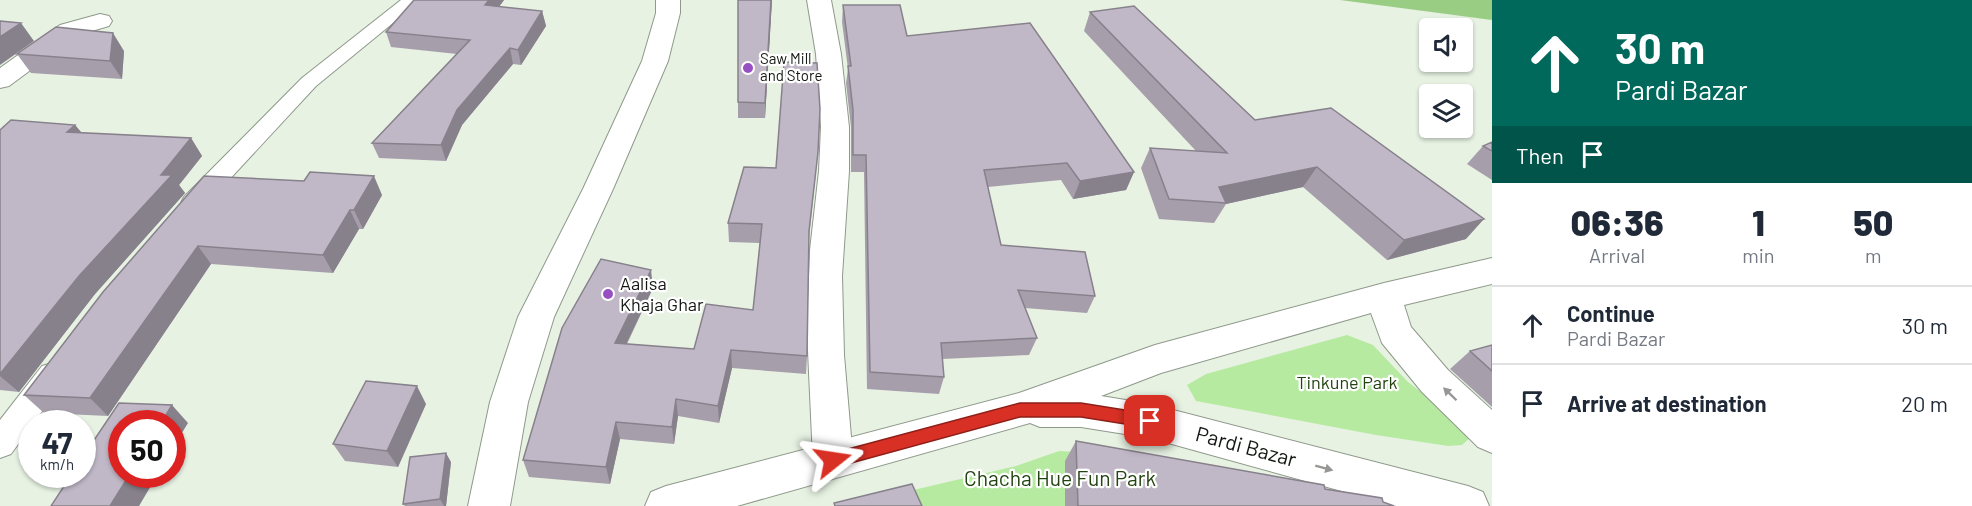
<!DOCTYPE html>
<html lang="en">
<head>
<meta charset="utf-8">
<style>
  :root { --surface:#fff; --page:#f6f6f7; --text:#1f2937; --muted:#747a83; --line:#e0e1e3 }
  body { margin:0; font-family:Barlow,sans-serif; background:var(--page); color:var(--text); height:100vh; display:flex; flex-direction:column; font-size:22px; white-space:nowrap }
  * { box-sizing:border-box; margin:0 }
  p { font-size:20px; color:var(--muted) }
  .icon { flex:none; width:33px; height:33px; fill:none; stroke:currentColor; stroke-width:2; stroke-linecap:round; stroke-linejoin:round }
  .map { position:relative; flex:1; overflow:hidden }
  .details { display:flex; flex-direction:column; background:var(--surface); width:480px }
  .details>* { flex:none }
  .top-card { background:#00695c; color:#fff; overflow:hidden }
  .controls { position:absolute; left:1419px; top:18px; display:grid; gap:12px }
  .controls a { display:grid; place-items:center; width:54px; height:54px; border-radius:6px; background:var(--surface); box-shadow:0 2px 4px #0004; font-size:30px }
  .speed { position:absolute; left:18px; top:410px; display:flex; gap:12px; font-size:30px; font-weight:700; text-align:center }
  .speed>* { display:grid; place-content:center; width:78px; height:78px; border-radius:50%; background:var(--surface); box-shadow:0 2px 4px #0004; line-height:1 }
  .speed small { font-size:15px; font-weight:400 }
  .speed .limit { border:9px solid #d22; background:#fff; color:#111 }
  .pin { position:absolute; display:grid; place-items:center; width:51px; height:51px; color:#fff; margin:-26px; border-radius:12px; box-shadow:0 3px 9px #0006 }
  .me { position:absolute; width:66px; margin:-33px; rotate:75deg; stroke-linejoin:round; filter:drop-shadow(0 0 4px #0008) }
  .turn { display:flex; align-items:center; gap:21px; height:126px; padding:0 24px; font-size:27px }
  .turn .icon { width:78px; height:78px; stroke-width:2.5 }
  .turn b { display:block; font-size:42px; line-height:51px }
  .then { display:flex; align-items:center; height:57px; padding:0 24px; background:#0003; gap:12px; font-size:22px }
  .eta { display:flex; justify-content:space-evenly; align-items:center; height:102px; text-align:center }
  .eta b { font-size:36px; font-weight:800; line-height:42px }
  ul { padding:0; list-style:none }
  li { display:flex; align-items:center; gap:18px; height:78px; padding:0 24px; border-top:2px solid var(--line) }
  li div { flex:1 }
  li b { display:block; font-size:22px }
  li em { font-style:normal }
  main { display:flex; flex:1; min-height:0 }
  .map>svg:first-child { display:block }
  .green { fill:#b7eaa1 }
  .forest { fill:#9acd84 }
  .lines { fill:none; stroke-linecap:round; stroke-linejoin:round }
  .lane-casing { stroke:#8f998b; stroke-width:2 }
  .street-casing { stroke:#8f998b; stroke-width:2 }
  .secondary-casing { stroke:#8f998b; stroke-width:2 }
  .lane { fill:#fff; fill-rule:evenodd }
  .street { fill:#fff; fill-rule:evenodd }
  .secondary { fill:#fff; fill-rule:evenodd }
  .wall { fill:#a69eab }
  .shaded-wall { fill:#87818b }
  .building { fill:#c1b8c7; stroke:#87818b; stroke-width:1.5 }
  .oneway { fill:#959794 }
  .route { fill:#d93025; stroke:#8d1f18; stroke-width:1.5 }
  .poi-dot { fill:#974fc2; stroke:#fff; stroke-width:2 }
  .labels { text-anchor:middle; stroke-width:4.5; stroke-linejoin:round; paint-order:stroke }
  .far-poi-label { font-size:15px; fill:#131712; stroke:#fff; text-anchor:start }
  .poi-label { font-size:18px; fill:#131712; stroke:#fff; text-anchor:start }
  .park-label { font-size:18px; fill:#234411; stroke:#fff }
  .near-street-label { font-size:21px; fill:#131712; stroke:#fff }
  .near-park-label { font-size:21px; fill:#234411; stroke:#fff }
</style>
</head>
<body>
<main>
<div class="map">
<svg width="1492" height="506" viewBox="0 0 1492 506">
  <rect width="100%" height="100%" fill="#e7f2e3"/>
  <!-- green -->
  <path class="green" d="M1347,335L1373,345L1408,382L1464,424L1472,436L1462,445L1448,446L1376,435L1196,401L1187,385L1206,374Z
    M1059,451L1081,452L1382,506H845L1016,466Z"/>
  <!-- forest -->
  <path class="forest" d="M1340,0H1492V20Z"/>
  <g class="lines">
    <defs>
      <path id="lane" d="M401,0H421L316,86L202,209L193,211L184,209L181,203L184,197L302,78Z
        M52,363L62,366L67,375L62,384L11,454L0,458V420L42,366Z"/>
      <path id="street" d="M807,0H831L841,54L849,127V171L842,276L844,355L853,460L847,473L833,478L819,473L813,460L807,329L810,250L819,171L821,127L816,54Z
        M100,14L109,16L112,21L109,26L78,35L9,86L0,88V68L60,25Z"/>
      <path id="secondary" d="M656,0H680V13L668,61L613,189L554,317L528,402L510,506H468L490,402L518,317L583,189L642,61L656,13Z
        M1492,258V284L1404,305L1411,327L1448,370L1492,410V453L1478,447L1422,392L1382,343L1371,313L1161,373L1101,396L1150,404L1468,486L1483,492L1489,506H1396L1150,438L1081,427H1040L1030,423L737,506H645L651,492L666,486L1019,393L1155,345L1384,283Z"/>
    </defs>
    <!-- lane casing -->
    <use href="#lane" class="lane-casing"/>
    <!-- street casing -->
    <use href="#street" class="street-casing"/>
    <!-- secondary casing -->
    <use href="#secondary" class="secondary-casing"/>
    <!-- lane -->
    <use href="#lane" class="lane"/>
    <!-- street -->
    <use href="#street" class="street"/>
    <!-- secondary -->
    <use href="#secondary" class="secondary"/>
  </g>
  <!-- wall -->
  <path class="wall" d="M414,0H504L499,7L542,11L546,26L521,65L513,64L462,125L446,161L379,158L372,143L457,54L391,47L386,32Z
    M738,0H772L765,118H738Z
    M843,5L907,36L1134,172L1126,190L1073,199L1061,180L988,187L1001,245L1095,296L1087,313L1025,308L1037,338L1029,355L942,359L944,377L939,394L867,389L864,172H851V127L846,83L848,69L842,22Z
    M1090,12L1255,120L1466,239L1387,260L1303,187L1226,204L1214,223L1159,219L1141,168L1150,148L1196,151L1084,31Z
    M124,51L122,79L31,73L17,54Z
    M75,125L82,133L191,138L202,156L179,185L185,193L95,294L19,392L0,390V130Z
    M1492,142V180L1467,164L1483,146Z
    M818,152L809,238L807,356L806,374L732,368L719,423L678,416L674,444L620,439L610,484L529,477L523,460L653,288L627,344L694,349L753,310L760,243L729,242L728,223L776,168Z
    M204,176L382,195L363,229H359L333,273L211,264L108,416L44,413L24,395Z
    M1492,345V407L1450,369L1470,351Z
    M426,404L398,467L345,461L333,444Z
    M1076,441L1325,489L1383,502L1394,506H1065V461Z
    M451,462L446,506H405L403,504Z"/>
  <!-- shaded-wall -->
  <path class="shaded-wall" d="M489,0H504L489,20L485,5Z
    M771,0H772L765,118V103Z
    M542,11L546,26L521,65L518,50Z
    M21,23L34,41L0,65V37Z
    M113,33L124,51L122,79L110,61Z
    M510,48L513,64L462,125L446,161L441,145L457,110Z
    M75,125L89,142L67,132Z
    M191,138L202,156L179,185L185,193L95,294L19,392L0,376V374Z
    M1317,167L1303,187L1226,204V203L1219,187Z
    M1134,172L1126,190L1073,199L1080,181Z
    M374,176L382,195L363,229L354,210Z
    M350,210L359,229L333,273L323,255Z
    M1484,219L1466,239L1387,260L1404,240Z
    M198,246L211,264L108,416L90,398Z
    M651,270L653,288L618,361L615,343Z
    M731,350L732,368L719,423L718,406Z
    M417,386L426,404L398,467L387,451Z
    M676,399L678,416L674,444L672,427Z
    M172,405L188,423L172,449V423H161Z
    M616,422L620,439L610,484L606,467Z
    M446,453L451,462L446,506H444L440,499Z
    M130,474H158L139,506H110Z"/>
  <!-- building -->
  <path class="building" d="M414,0H489L485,5L542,11L518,50L510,48L457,110L441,145L372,143L470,40L386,32Z
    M738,0H771L765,103L738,102Z
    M843,5H900L907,36L1030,23L1134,172L1080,181L1067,163L984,170L1001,245L1085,252L1095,296L1018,290L1037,338L941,343L944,377L870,372L866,155H853V110L848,66H851Z
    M1134,6L1255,120L1331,108L1484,219L1404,240L1317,167L1219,187L1226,203L1169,199L1150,148L1227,153L1090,12Z
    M0,21L21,23L0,37Z
    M56,27L113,33L110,61L17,54Z
    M784,62L817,63L820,109L818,152L809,231L807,356L731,350L718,406L676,399L672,427L616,422L606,467L523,460L562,328L601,259L651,270L615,343L694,349L706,304L753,310L762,224L728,223L744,167L776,168Z
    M11,120L75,125L67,132L191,138L161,175H172L79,276L0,374V130Z
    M1492,142V151L1483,146Z
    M310,172L374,176L354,210H350L323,255L198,246L90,398L24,395L103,292L204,176L304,181Z
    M1492,345V371L1470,351Z
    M366,381L417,386L387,451L333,444Z
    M119,403L172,405L161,423H122V474H130L110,506H51L72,474H82V458Z
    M1076,441L1324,485L1325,489L1382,498L1383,502L1394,506H1078Z
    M446,453L440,499L403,504L410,457Z
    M912,484L922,506H835L834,503Z"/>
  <!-- one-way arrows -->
  <defs><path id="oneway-solid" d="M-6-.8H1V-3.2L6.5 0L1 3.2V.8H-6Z" transform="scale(1.5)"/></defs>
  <g class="oneway">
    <use href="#oneway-solid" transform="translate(1450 394) rotate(-136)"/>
    <use href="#oneway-solid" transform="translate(1324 468) rotate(15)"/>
  </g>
  <!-- route -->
  <path class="route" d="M1020,403H1081L1150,414L1156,416L1158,421L1156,426L1150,428L1081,417H1020L833,468L827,466L824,460L827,455L833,453Z"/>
  <!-- markers -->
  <g class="poi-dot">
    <circle cx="748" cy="68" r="6"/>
    <circle cx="608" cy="294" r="6"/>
  </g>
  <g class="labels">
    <!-- far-poi labels -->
    <g class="far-poi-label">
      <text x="760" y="64">Saw Mill<tspan x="760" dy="17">and Store</tspan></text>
    </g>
    <!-- poi labels -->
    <g class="poi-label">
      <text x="620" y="290">Aalisa<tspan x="620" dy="21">Khaja Ghar</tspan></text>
    </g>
    <!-- park labels -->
    <g class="park-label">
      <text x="1347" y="389">Tinkune Park</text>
    </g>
    <!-- near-street labels -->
    <g class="near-street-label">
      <text transform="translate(1246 447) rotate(15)" y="7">Pardi Bazar</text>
    </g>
    <!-- near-park labels -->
    <g class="near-park-label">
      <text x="1060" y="486">Chacha Hue Fun Park</text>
    </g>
  </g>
</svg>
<div class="controls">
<a><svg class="icon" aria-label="sound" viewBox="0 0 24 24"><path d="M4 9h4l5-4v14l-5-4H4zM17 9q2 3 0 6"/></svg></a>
<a><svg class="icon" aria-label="layers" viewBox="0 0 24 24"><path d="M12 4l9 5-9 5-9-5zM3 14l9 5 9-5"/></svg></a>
</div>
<div class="speed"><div>47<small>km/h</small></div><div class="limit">50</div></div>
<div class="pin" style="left:1150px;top:421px;background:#d93025"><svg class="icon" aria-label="arrive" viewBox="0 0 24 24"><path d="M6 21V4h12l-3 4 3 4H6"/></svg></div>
<svg class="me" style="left:833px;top:460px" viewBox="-20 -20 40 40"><path d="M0-17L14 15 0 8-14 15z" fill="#d93025" stroke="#fff" stroke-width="4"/></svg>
</div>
<section class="details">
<div class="top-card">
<div class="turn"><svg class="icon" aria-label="ahead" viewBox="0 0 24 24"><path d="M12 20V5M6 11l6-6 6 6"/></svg><div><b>30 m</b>Pardi Bazar</div></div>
<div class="then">Then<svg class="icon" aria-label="arrive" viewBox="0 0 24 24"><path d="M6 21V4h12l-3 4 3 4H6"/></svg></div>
</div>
<div class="eta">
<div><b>06:36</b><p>Arrival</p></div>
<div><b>1</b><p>min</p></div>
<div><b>50</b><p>m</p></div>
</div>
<ul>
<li><svg class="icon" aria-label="ahead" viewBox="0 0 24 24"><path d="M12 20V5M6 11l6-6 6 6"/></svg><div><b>Continue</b><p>Pardi Bazar</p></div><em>30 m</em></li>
<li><svg class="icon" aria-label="arrive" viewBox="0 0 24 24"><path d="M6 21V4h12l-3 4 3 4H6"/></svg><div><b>Arrive at destination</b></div><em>20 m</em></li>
</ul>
</section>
</main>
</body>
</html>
